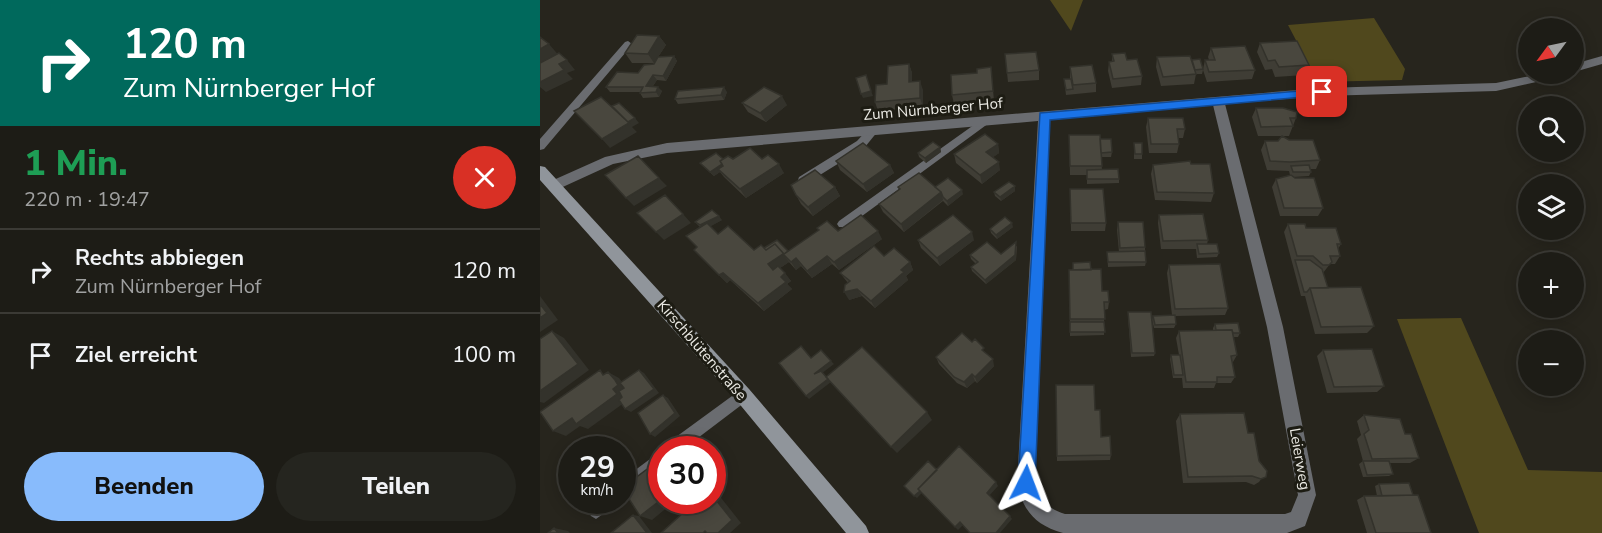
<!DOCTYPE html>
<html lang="de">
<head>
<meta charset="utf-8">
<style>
  :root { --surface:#1d1c16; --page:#25251f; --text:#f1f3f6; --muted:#a0a1a1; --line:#3b3a35; --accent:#88bbfc }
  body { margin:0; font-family:"Nunito Sans",sans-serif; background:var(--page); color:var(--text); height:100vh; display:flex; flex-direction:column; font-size:22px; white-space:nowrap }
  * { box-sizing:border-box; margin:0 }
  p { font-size:20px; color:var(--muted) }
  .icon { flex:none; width:33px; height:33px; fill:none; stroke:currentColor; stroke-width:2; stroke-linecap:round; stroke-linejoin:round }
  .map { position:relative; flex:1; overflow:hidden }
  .panel { display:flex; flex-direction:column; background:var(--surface); width:540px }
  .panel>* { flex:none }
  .top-card { background:#00695c; color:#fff; overflow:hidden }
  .needle { width:39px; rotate:237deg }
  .buttons { position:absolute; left:978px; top:18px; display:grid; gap:12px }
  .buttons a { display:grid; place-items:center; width:66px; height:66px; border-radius:50%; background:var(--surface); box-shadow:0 3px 15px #0003,0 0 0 2px var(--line); font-size:30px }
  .speed { position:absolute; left:18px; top:436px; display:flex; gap:12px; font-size:30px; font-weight:700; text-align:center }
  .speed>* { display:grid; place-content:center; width:78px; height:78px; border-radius:50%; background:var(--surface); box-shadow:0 3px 15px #0003,0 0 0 2px var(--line); line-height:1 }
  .speed small { font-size:15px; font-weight:400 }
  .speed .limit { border:9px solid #d22; background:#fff; color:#111 }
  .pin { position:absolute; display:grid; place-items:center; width:51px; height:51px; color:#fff; margin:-26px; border-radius:12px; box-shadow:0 3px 9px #0006 }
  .me { position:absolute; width:66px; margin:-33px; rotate:3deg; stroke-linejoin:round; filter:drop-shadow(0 0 4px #0008) }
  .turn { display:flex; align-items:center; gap:21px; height:126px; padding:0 24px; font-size:27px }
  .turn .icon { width:78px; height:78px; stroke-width:2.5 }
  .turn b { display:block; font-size:42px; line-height:51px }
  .round { display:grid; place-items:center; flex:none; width:63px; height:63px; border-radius:32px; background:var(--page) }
  .summary { display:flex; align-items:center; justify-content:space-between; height:102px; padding:0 24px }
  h1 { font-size:36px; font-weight:800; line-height:45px; color:#1e9e55 }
  .button { display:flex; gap:12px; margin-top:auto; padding:12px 24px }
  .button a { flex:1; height:69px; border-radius:36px; background:var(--accent); color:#111; font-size:24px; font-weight:800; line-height:69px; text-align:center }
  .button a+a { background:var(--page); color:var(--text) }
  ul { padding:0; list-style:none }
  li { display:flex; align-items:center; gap:18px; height:84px; padding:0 24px; border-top:2px solid var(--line) }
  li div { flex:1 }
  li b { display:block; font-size:22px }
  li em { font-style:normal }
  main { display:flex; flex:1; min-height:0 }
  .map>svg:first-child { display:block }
  .green { fill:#50481d }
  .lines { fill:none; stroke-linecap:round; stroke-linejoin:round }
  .service { fill:#6a6c70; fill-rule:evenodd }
  .minor { fill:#6a6c70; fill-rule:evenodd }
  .secondary { fill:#90959b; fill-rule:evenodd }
  .wall { fill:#3f3d35 }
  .shaded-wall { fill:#33322b }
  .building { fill:#49473e; stroke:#33322b; stroke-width:1.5 }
  .route { fill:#1a73e8; stroke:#114b97; stroke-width:1.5 }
  .labels { text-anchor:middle; stroke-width:6; stroke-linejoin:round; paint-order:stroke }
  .street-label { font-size:15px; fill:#ebeae4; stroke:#1d1c13 }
</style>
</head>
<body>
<main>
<section class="panel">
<div class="top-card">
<div class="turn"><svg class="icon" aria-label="right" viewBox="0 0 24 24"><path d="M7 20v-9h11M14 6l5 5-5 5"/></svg><div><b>120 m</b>Zum Nürnberger Hof</div></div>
</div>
<div class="summary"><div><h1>1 Min.</h1><p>220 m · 19:47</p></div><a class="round" style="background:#d93025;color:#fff"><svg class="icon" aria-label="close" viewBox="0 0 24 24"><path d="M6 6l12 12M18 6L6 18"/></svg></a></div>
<ul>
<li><svg class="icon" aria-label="right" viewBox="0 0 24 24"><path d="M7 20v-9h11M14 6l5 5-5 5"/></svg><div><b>Rechts abbiegen</b><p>Zum Nürnberger Hof</p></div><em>120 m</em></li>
<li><svg class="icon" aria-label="arrive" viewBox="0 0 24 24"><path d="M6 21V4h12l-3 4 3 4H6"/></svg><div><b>Ziel erreicht</b></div><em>100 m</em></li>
</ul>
<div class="button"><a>Beenden</a><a>Teilen</a></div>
</section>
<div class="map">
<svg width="1062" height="533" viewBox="0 0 1062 533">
  <rect width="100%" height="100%" fill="#27251d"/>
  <!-- green -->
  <path class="green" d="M510,0H543L531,31Z
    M834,18L865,69L862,80L778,82L748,25Z
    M921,318L988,470L1062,472V533H939L857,319Z"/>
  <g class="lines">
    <!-- service -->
    <path class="service" d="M88,41L92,44L91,46L4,149L0,150V139L85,42Z
      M445,117L450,121L449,123L307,227H299L297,224L299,221Z
      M333,127L338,131L325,147L267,183H259L258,180L259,177L317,141L329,128Z
      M203,388L208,390L210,395L208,400L142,450H123L125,445Z
      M122,450V467L82,497V480Z
      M57,501H77L74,506L56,519L51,516L48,511L51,506Z"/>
    <!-- minor -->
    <path class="minor" d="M1062,56V64L1034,72V64Z
      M999,74H1020L1014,78L956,91L782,96L685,104L743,327L776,495L765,526L747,533H523C495,525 483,511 477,483L498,121L127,153L73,164L14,191L7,186L9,182L65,157L127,143L782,88L956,83ZM673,105L727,327L758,495L751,512L745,514H525C508,509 500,500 495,483L510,120Z"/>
    <!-- secondary -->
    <path class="secondary" d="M0,166L5,167L209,389L326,526L329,533H306L197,401L0,180Z"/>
  </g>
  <!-- wall -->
  <path class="wall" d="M119,36L126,45L118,57L134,56L137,61L126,81L117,80L113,86L122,91L119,97L103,98L100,93V92H70L66,87L98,73L114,63H92L85,53Z
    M720,43L769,65L765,75L735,77L732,69L725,70L717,52Z
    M671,48L715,70L712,79L667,82L663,70L662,74H656L654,84L621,86L616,67L617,57L652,60L663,69L665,60H669L668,57Z
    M465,54L499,70V80L468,82Z
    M572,54L587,60L602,76L601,85L572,88L568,71L569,62H572Z
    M369,64L372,73V82L383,90V107L338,111L335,102L347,84Z
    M451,67L454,101L414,104L412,95L437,73Z
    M530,67L556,83V92L526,95L524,79H530Z
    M187,92L184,100L138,104L135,99Z
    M202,103L247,105L226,122L208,112Z
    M716,108L756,118L749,136H718L712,117Z
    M608,118L645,129L643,138H638L639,144L637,153H609L606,127Z
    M529,135L560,139L572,152L571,157H561L562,170L579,179V183L547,184V175H530Z
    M725,141L780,160L776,169H770L771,172L769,176L753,177L783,208L778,216H740L732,187L736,179L750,175L749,171L727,170L721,150Z
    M594,143L602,154V159H594Z
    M458,144L459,153L453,157L460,170L442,184L416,163L414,154Z
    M400,147L401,152L386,163L379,157L378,153Z
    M183,159H222L244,173L206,198L184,177L180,172L174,176L164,167L160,163Z
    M296,161L350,165L354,173L327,192L300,170Z
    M651,164L674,193L671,202L615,200L611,174L613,165Z
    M475,186V191L461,201L455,196L454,192Z
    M295,187L300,196L273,216L261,204L256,195Z
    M358,187H395L423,194L408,206L403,201L364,232L343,212L339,204L359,190Z
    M530,189L566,223L565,231H531Z
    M619,215L668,240L667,244L679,253L677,257L657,258L656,249H621L618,223Z
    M182,220L170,226L178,234L214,250L225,248L248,251L298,231L342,239L299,270L292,264L272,278L261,266L256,270L249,262L240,268L251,281L247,284L252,289L224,311L190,280L187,283L154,250L157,248L160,227L155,222Z
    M578,222L605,247V251L606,262L605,266L568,267L567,252H579L577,230Z
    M748,224L801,244L798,249L800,256L795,264H790L783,273L788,288L834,326L827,333L775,334L765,296H761L744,232Z
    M473,227L457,239L451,233L450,229Z
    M378,240H434L400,266L381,248Z
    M477,246L476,260L446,284L432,271L431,267L436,264L431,259L430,255L461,254Z
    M344,256L370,262L373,270L366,276L368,280L335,308L322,296L309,300L308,283L300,273Z
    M629,265L688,308L685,315L635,316L636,324L634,328H614L612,320L613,316L632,315L627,273Z
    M529,270H551L569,302L568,309L564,310V335L530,336Z
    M588,312L615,353L614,356L591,357L588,316Z
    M675,324L700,333L698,337H693L697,355L693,362H692L695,377L691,383H676L674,388H643L642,378H633L630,359L631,355H639L636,338L639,331L673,330V328Z
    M783,350L844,386L837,392L787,393L777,356Z
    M446,354L454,366L437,383L435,381L427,388L417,383L399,364L396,357Z
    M555,410L561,437L571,455L570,460L517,461V456Z
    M640,414L708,433L719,461L727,471L719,482L714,485L706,482L643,483L636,421Z
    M824,415L865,434L879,458L870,463H850L853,474L849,476L823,477L819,464L823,461L817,439L821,435L817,421Z
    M839,484L873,495L891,533H827L817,500L824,496H837L835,486Z"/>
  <!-- shaded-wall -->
  <path class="shaded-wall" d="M119,36L126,45L114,63L108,54Z
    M9,44L21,58L0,68V49Z
    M134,56L137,61L126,81L123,76Z
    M27,60L35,70L27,73L33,79L6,92L0,87V82L19,64Z
    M369,64L372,73V91L369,82Z
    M113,75L117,80L109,91L106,86Z
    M327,80L333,96L323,98L321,94Z
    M380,81L383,90V107L380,98Z
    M118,87L122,91L119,97L116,92Z
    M184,87L187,92L184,100L181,95Z
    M242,96L247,105L226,122L220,113Z
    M95,118L99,123L92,127L97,132L70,148L62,139Z
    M458,144L459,153L448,161L446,152Z
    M400,147L401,152L386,163L385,158Z
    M186,162L190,166L178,169L180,172L174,176L170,172Z
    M459,162L460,170L442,184L440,175Z
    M239,164L244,173L206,198L200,189Z
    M350,165L354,173L327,192L323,184Z
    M119,178L127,186L94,206L86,198Z
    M475,186V191L461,201L460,197Z
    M295,187L300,196L273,216L268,207Z
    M422,190L423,194L408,206L407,201Z
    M401,192L403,200L364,232L361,224Z
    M143,214L151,223L124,240L116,232Z
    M179,216L182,220L164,230L160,225Z
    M472,223L473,227L457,239L456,235Z
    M338,231L342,239L299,270L294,262Z
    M432,232L434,240L400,266L397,258Z
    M476,242V260L446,284L445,280Z
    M243,254L249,262L234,272L228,264Z
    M287,256L292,264L272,278L267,271Z
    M256,258L261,266L256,270L251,262Z
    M370,262L373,270L366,276L368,280L335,308L331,301L361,270Z
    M183,273L190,280L187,283L179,275Z
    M245,273L251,281L247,284L252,289L224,311L218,303Z
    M317,289L322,296L309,300L304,292Z
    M0,296L18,320L0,332Z
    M12,331L24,338L49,370L4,403L0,402V391Z
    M453,359L454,366L437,383L435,377Z
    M291,361L294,364L277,377L274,374Z
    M99,370L104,373L119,393L91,412L85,409Z
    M68,372L79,378L89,391L88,400L48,429L40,426L26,436L13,431L73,389Z
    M432,374L435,381L427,388L424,382Z
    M288,379L291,382L269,399L266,396Z
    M123,395L128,398L140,416L115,437L110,434Z
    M387,412L392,420L357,453L351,447Z
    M398,472L400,474L377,498L374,496Z
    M456,482L458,486L449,496L447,493Z
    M172,492L178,494L201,523L190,533H178Z
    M122,499V501H135L112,520L100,516Z
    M93,515L99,516L112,533H107Z
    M470,516L472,519L460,533H456Z
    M420,522L423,525L418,530L415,527Z
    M14,528L28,531L30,533H18Z"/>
  <!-- building -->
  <path class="building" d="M97,35L119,36L108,54L85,53Z
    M0,37L9,44L0,49Z
    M757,41L769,65L739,67L735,60L728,61L720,43Z
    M705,46L715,70L669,72L665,60H675L671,48Z
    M496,52L499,70L467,73L465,54Z
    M19,53L27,60L19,64L24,70L0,82V63Z
    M585,53L587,60L597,59L602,76L573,79L569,62L574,61L572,54Z
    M134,56L123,76L113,75L106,86L118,87L116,92L100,93L103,87H66L77,72L98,73L104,65L114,64L118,57Z
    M650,56L656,74L623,77L617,57Z
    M660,59L663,69L655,70L652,60Z
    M369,64V82L380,81V98L335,102L336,85L347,84L348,66Z
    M552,65L556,83L533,85L530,67Z
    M451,67L453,91L412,95L411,75L437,73V69Z
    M326,75L331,91L321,94L316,78Z
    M524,79H531L533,89L526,90Z
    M184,87L181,95L135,99L138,91Z
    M224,87L242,96L220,113L202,103Z
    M61,97L89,123L62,139L34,111Z
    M79,103L95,118L88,122L72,106Z
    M716,108H743L757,112L756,118H750L753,126L721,127Z
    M608,118H643L645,129H637L639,144H611Z
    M445,134L458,144L446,152L459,162L440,175L414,154Z
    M529,135H560L562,166H530Z
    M742,136L749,140H773L780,160L750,162L730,161L725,141H738Z
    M560,139H571L572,152L561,153Z
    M393,142L400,147L385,158L378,153Z
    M323,143L350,165L323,184L296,161Z
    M594,143H602V154H595Z
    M210,148L222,159L228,155L239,164L200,189L178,169L183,166L180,161L188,156L193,159Z
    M176,153L183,159L180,161L182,164L170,172L160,163Z
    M98,156L119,178L86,198L65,175Z
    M650,161L651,164H670L674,193L617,192L613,165Z
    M769,165L771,172H753L751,166Z
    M578,169L579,179H547V170Z
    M275,170L295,187L268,207L256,195L251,185Z
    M379,173L401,192L361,224L339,204L360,189L358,187Z
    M751,175L755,178H774L783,208H744L736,179Z
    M408,178L422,190L407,201L403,197L401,192L395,187Z
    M469,182L475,186L460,197L454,192Z
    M530,189H563L566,223H531Z
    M125,195L143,214L116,232L97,213Z
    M172,210L179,216L160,225L155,222Z
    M663,214L668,240L623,241L619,215Z
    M321,215L338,231L294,262L287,256L267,271L256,258L251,262L243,254L228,264L233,270L238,266L245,273L241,277L246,282L218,303L183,273L179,275L154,250L157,247L146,236L167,223L178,234L188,226L214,250L221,245L226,250L235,244L244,254L279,230L277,228L287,221L298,231Z
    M413,215L432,232L397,258L378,240Z
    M465,217L472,223L456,235L450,229Z
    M578,222H603L605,247L580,248Z
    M748,224H765L766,228H796L801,244H797L800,256H790L792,262L789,265H783L773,256H757Z
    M237,240L248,251L244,254L235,244L226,250L224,248Z
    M447,242L461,254L476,242L475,255L445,280L431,267L438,262L430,255Z
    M657,244H677L679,253L659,254Z
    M334,246L344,256L354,248L370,262L361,270L364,272L331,301L317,289L304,292L305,285L310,281L300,273Z
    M605,251L606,262H568L567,252Z
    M755,260H770L782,269L788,288H770L767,292H764Z
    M550,262L551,270H533V263Z
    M680,264L688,308L635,309L629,265Z
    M561,269L562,291H568L569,302H564L565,319H530L529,270Z
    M821,287L834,326L781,327L770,288Z
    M0,304L7,313L0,318Z
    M588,312H611L615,353H592Z
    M635,315L636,324L615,325L613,316Z
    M530,322H564L565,332H530Z
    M698,323L700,333H693L692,330H676L675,324Z
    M692,330L697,355L691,356L695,377H677V382H646L639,331Z
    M12,331L38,364L0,391V339Z
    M422,333L432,342L435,339L444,348L442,350L453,359L435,377L432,374L424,382L414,377L396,357Z
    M261,346L271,358L281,350L291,361L274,374L281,371L288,379L266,396L239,363Z
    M322,347L387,412L351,447L286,377Z
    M832,349L844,386L794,387L783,350Z
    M631,355H640L643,375H634Z
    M60,370L63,375L68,372L75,380L78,385L73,389L77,394L36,424L32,418L13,431L0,412Z
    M99,370L114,389L85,409L79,400L82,397L79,391L84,388L80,383Z
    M516,385H554L555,410H560L561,437L570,436L571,455L517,456Z
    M123,395L135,413L110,434L98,413Z
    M704,413L708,433H714L719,461L727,471L726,477L721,479L712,476L648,477L640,414Z
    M824,415L860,419L865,434H871L879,458L832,459L824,434L829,430Z
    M419,446L456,482L447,493L470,516L456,533H430L420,522L415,527L378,489Z
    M122,458V499L100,516L82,488Z
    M388,461L397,470L378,489L380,491L374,496L364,486Z
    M823,461H849L853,474L827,475Z
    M869,483L873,495L842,496L839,484Z
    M172,495L192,520L178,533H167L165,531L163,533H121L156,501H172Z
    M878,495L891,533H836L824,496Z
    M93,515L107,533H71Z
    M14,528L18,533H8Z"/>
  <!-- route -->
  <path class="route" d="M782,89L787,92L786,95L510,120L495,483L492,489L486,491L480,489L478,483L500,113Z"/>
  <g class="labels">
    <!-- street labels -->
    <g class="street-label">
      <text transform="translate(393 109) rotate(-5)" y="5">Zum Nürnberger Hof</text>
      <text transform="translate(162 350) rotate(49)" y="5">Kirschblütenstraße</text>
      <text transform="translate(760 459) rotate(80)" y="5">Leierweg</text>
    </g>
  </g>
</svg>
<div class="buttons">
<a><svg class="needle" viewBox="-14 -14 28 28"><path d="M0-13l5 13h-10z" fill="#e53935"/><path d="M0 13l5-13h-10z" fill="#a0a1a1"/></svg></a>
<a><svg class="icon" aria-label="search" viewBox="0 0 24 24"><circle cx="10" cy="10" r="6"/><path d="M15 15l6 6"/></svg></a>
<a><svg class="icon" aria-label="layers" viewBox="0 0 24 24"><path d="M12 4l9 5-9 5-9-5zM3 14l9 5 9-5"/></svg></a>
<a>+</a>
<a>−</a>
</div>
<div class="speed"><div>29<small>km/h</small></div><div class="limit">30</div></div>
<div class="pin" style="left:782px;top:92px;background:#d93025"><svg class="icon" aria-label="arrive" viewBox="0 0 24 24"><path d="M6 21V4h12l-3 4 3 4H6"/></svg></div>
<svg class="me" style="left:486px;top:483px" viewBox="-20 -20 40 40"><path d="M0-17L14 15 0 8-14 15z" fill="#1a73e8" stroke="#fff" stroke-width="4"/></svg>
</div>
</main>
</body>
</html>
